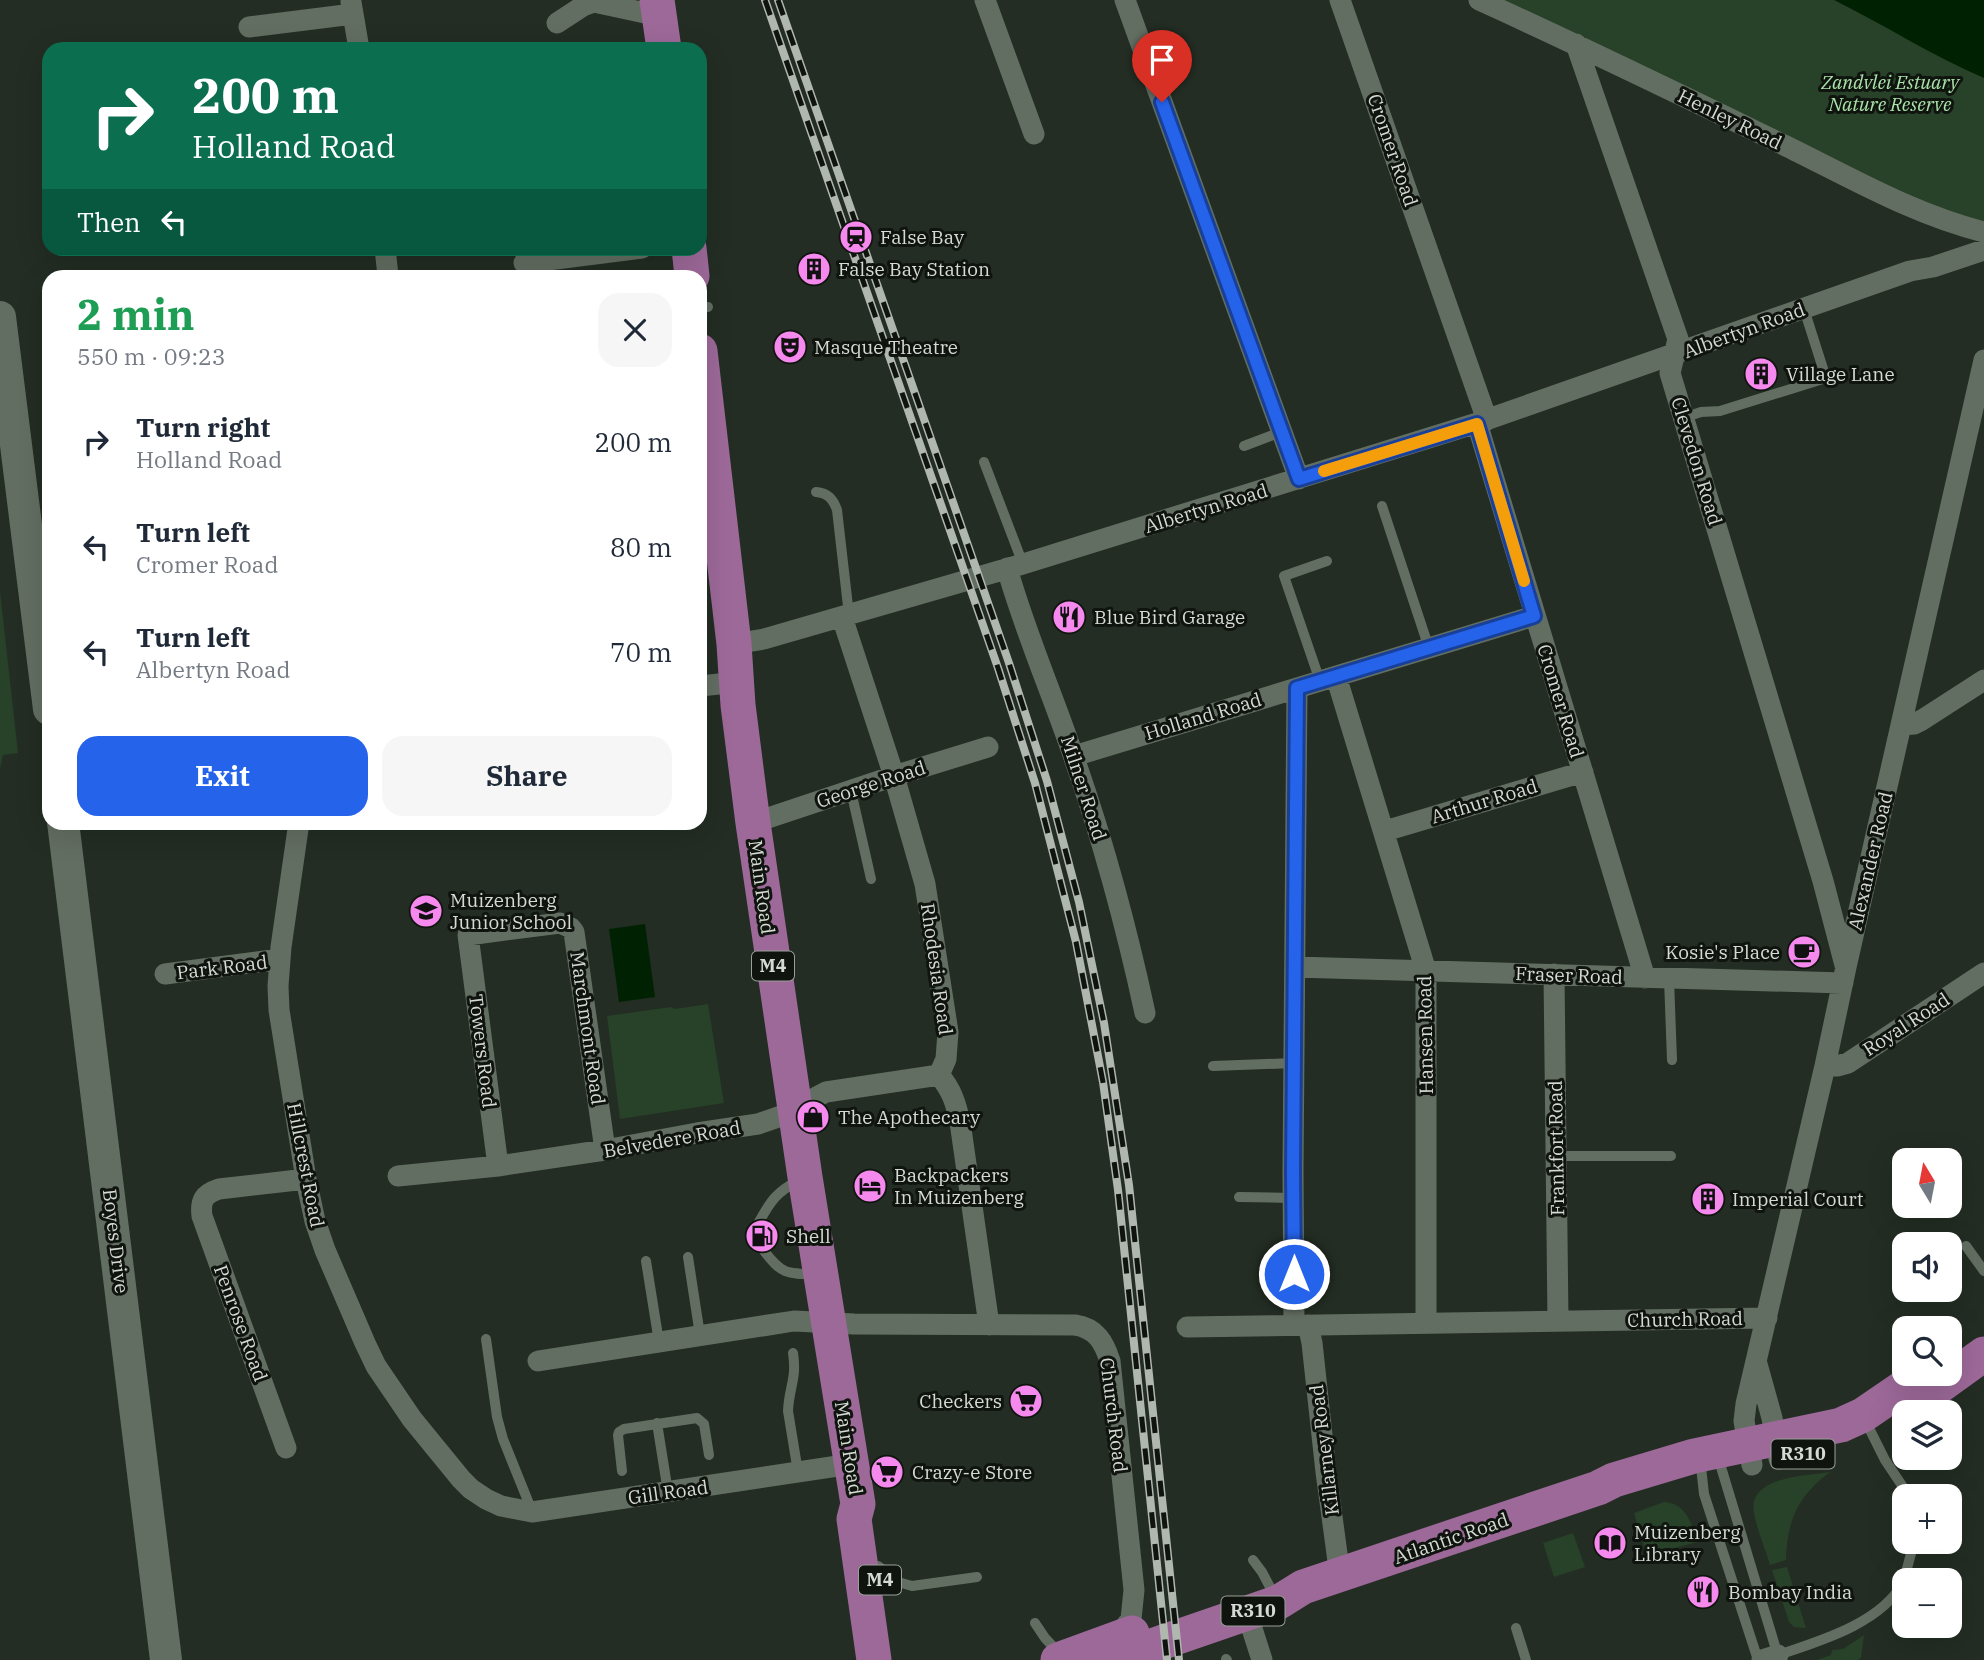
<!DOCTYPE html>
<html lang="en">
<head>
<meta charset="utf-8">
<style>
  :root { --surface:#fff; --page:#f6f6f7; --text:#1f2937; --muted:#747a83; --accent:#2563eb }
  body { margin:0; font-family:"IBM Plex Serif",serif; background:var(--page); color:var(--text); height:100vh; display:flex; flex-direction:column; font-size:26px; white-space:nowrap }
  * { box-sizing:border-box; margin:0 }
  p { font-size:23px; color:var(--muted) }
  .icon { flex:none; width:38px; height:38px; fill:none; stroke:currentColor; stroke-width:2; stroke-linecap:round; stroke-linejoin:round }
  .map { position:relative; flex:1; overflow:hidden }
  .sheet { position:absolute; left:42px; top:270px; width:665px; height:560px; display:flex; flex-direction:column; background:var(--surface); border-radius:21px; box-shadow:0 7px 28px #0002 }
  .sheet>* { flex:none }
  .banner { position:absolute; left:42px; top:42px; width:665px; height:214px; border-radius:21px; box-shadow:0 7px 28px #0002; background:#0b6e4f; color:#fff; overflow:hidden }
  .needle { width:46px; rotate:350deg }
  .buttons { position:absolute; left:1892px; top:1148px; display:grid; gap:14px }
  .buttons a { display:grid; place-items:center; width:70px; height:70px; border-radius:14px; background:var(--surface); box-shadow:0 7px 28px #0002; font-size:35px }
  .pin { position:absolute; display:grid; place-items:center; width:60px; height:60px; color:#fff; margin:-72px -30px; border-radius:50% 50% 50% 0; rotate:-45deg; box-shadow:0 0 7px #0007 }
  .pin .icon { rotate:45deg }
  .me { position:absolute; width:77px; margin:-38px; rotate:0deg; stroke-linejoin:round; filter:drop-shadow(0 0 5px #0008) }
  .turn { display:flex; align-items:center; gap:24px; height:147px; padding:0 35px; font-size:32px }
  .turn .icon { width:91px; height:91px; stroke-width:2.5 }
  .turn b { display:block; font-size:49px; line-height:60px }
  .then { display:flex; align-items:center; height:66px; padding:0 35px; background:#0003; gap:14px; font-size:26px }
  .round { display:grid; place-items:center; flex:none; width:74px; height:74px; border-radius:21px; background:var(--page) }
  .head { display:flex; align-items:center; justify-content:space-between; height:119px; padding:0 35px }
  h1 { font-size:42px; font-weight:700; line-height:52px; color:#1e9e55 }
  .cta { display:flex; gap:14px; margin-top:auto; padding:14px 35px }
  .cta a { flex:1; height:80px; border-radius:21px; background:var(--accent); color:#fff; font-size:28px; font-weight:700; line-height:80px; text-align:center }
  .cta a+a { background:var(--page); color:var(--text) }
  ul { padding:0; list-style:none }
  li { display:flex; align-items:center; gap:21px; height:105px; padding:0 35px }
  li div { flex:1 }
  li b { display:block; font-size:26px }
  li em { font-style:normal }
  .map>svg:first-child { display:block }
  .green { fill:#284129 }
  .water { fill:#002203 }
  .lines { fill:none; stroke-linecap:round; stroke-linejoin:round }
  .lane { stroke:#636e62; stroke-width:10 }
  .street { stroke:#636e62; stroke-width:21 }
  .secondary { stroke:#636e62; stroke-width:32 }
  .primary { stroke:#9d6999; stroke-width:35 }
  .rail-casing { stroke:#b0b7af; stroke-width:8 }
  .rail { stroke:#10140f; stroke-width:5; stroke-dasharray:16; stroke-linecap:butt }
  .route-casing { stroke:#184099; stroke-width:18 }
  .route { stroke:#2563eb; stroke-width:12 }
  .slow { stroke:#f59e0b; stroke-width:12 }
  .labels { text-anchor:middle; stroke-width:6; stroke-linejoin:round; paint-order:stroke }
  .shield { fill:#10140f; stroke:#9a9f99; stroke-width:2 }
  .shield-label { font-size:18px; font-weight:bold; fill:#d5dbd4 }
  .park-label { font-size:19px; font-style:italic; fill:#aae4aa; stroke:#10140f }
  .street-label { font-size:19px; fill:#d5dbd4; stroke:#10140f }
  .poi-label { font-size:19px; fill:#d5dbd4; stroke:#10140f; text-anchor:start }
</style>
</head>
<body>
<div class="map">
<svg width="1984" height="1660" viewBox="0 0 1984 1660">
  <rect width="100%" height="100%" fill="#232d23"/>
  <!-- green -->
  <path class="green" d="M1479,0H1984V232Z
    M0,591L18,753L3,755L0,769Z
    M708,1004L724,1103L620,1119L607,1016L671,1007L675,1009Z
    M1830,1472C1798,1496 1787,1520 1786,1560L1770,1565C1765,1548 1757,1530 1754,1513C1747,1476 1806,1476 1830,1472Z
    M1664,1502C1686,1503 1692,1523 1697,1542L1647,1556L1634,1513Z
    M1573,1533L1585,1567L1554,1577L1543,1543Z
    M1787,1567L1806,1628L1794,1627L1789,1622L1772,1570Z
    M1864,1635L1861,1658L1858,1660H1817L1831,1655L1832,1650L1843,1649Z"/>
  <!-- water -->
  <path class="water" d="M1834,0H1984V78C1932,56 1885,25 1834,0Z
    M645,924L655,997L619,1002L609,929Z"/>
  <g class="lines">
    <!-- lane -->
    <path class="lane" d="M700,308L708,307
      M1683,418L1701,412L1720,411L1826,378L1804,309
      M1244,446L1281,432
      M984,462L1023,564
      M816,492C828,493 833,499 837,510L849,615
      M1382,506L1429,648
      M1320,681L1284,576L1327,561
      M851,791L871,879
      M1669,979L1672,1060
      M1213,1066L1294,1063
      M1556,1156H1671
      M1239,1197L1293,1198
      M759,1222C771,1200 777,1192 799,1180
      M1966,1246L1984,1271
      M764,1251C782,1274 786,1274 815,1274
      M688,1257L700,1335
      M646,1261L659,1342
      M486,1339L497,1417L503,1439L532,1511
      M793,1353C797,1379 789,1387 788,1411L798,1472
      M1865,1420L1885,1460L1909,1496
      M657,1423L668,1492
      M1718,1457L1778,1656
      M1700,1458L1704,1494L1758,1660
      M622,1471L618,1435L619,1432L624,1429L697,1418L704,1424L709,1455
      M1253,1560L1262,1572L1271,1589
      M878,1566L898,1582L912,1586L977,1577
      M1904,1580L1914,1542
      M1035,1623L1045,1638L1059,1653
      M1516,1628L1526,1660
      M1778,1655C1820,1641 1882,1623 1904,1581
      M1226,1659L1227,1660"/>
    <!-- street -->
    <path class="street" d="M985,0L1034,134
      M1125,0L1299,479
      M1340,0L1487,420
      M1479,0C1583,47 1685,97 1788,147C1851,178 1915,215 1984,232
      M351,2L359,49
      M557,23L583,6L594,2L659,16
      M249,27L353,14
      M1576,44L1678,339L1670,373L1823,881L1845,965
      M385,248L388,276
      M524,263L642,248
      M1477,423L1645,978
      M1007,568C1025,632 1052,693 1073,755C1103,840 1126,925 1145,1013
      M842,617L894,776L925,884L948,1032L946,1059L939,1075
      M734,644L764,639L1023,564L1477,423L1910,271L1933,267L1984,250
      M1336,676L1426,971V1323
      M700,686L738,682
      M1902,725L1914,724L1922,720L1984,680
      M1074,756L1534,616
      M299,822L281,947L278,986L279,1010L306,1179L315,1221L325,1250L365,1343L376,1366L412,1419L461,1479L471,1489L486,1499L501,1506L532,1512L851,1464
      M753,823L894,776L988,747
      M1385,831L1583,772
      M1295,967L1843,983
      M165,974L280,959
      M1554,974L1558,1321
      M1825,1066H1837L1848,1063L1984,973
      M939,1075C952,1090 956,1104 960,1122L989,1325
      M498,1166L468,935L560,923L571,928L574,932L605,1150
      M398,1176L498,1166L605,1150L697,1133L758,1124L781,1116L826,1092L939,1075
      M1294,1325L1293,1171L1297,688
      M1308,1325L1312,1343L1326,1472L1340,1576
      M1187,1327L1767,1318
      M538,1361L794,1321L854,1324L1075,1325C1096,1328 1104,1342 1110,1361L1134,1590L1131,1619L1117,1638
      M1757,1364L1772,1418L1779,1459
      M286,1448L202,1216C200,1200 204,1194 219,1189L306,1179
      M1752,1465L1744,1421L1746,1404L1825,1066L1846,967L1984,360
      M1247,1613L1262,1660
      M1762,1660L1778,1655"/>
    <!-- secondary -->
    <path class="secondary" d="M0,317L49,709
      M63,822L166,1660"/>
    <!-- primary -->
    <path class="primary" d="M657,0L664,49
      M689,248L692,276
      M700,351L734,644L738,705L753,823L805,1177L858,1504L854,1519L874,1660
      M1909,1408L1984,1354
      M1058,1660L1132,1633
      M1111,1660L1279,1602L1303,1587L1598,1488L1614,1480L1694,1456L1841,1425L1863,1415L1923,1374"/>
    <defs>
      <path id="rail" d="M765,0L998,668L1035,783L1076,942L1103,1082L1118,1190L1167,1660
        M778,0L1009,663L1047,781L1079,902L1104,1023L1129,1185L1179,1660"/>
    </defs>
    <!-- rail casing -->
    <use href="#rail" class="rail-casing"/>
    <!-- rail -->
    <use href="#rail" class="rail"/>
  </g>
  <g class="lines">
    <defs>
      <path id="route" d="M1162,102L1299,479L1477,424L1534,616L1297,688L1293,1171L1294,1274"/>
    </defs>
    <!-- route casing -->
    <use href="#route" class="route-casing"/>
    <!-- route -->
    <use href="#route" class="route"/>
    <!-- slow -->
    <path class="slow" d="M1324,471L1477,424L1524,581"/>
  </g>
  <!-- icons -->
  <defs>
    <symbol id="station-disc" viewBox="-11 -11 22 22"><circle r="9.5" fill="#f689ee" stroke="#10140f"/><path d="M-3-6H3Q5-6 5-4V2Q5 4 3 4L4.5 6H3L1.5 4h-3L-3 6H-4.5L-3 4Q-5 4-5 2V-4Q-5-6-3-6ZM-3.5-4v3h7v-3ZM-3.5 1v1.5H-2V1ZM2 1v1.5H3.5V1Z" fill="#111"/></symbol>
    <symbol id="building-disc" viewBox="-11 -11 22 22"><circle r="9.5" fill="#f689ee" stroke="#10140f"/><path d="M-4-6H4V6H1V3H-1V6H-4ZM-2.5-4.3h1.7v1.8h-1.7ZM.8-4.3h1.7v1.8H.8ZM-2.5-1h1.7V.8h-1.7ZM.8-1h1.7V.8H.8Z" fill="#111"/></symbol>
    <symbol id="theatre-disc" viewBox="-11 -11 22 22"><circle r="9.5" fill="#f689ee" stroke="#10140f"/><path d="M-5-5.5Q0-4 5-5.5V0Q5 5 0 6Q-5 5-5 0ZM-3.3-2.5H-1v1.5H-3.3ZM1-2.5H3.3v1.5H1ZM-2.8 1Q0 5.5 2.8 1Z" fill="#111"/></symbol>
    <symbol id="restaurant-disc" viewBox="-11 -11 22 22"><circle r="9.5" fill="#f689ee" stroke="#10140f"/><path d="M-5-6h1v4h1v-4h1v4h1v-4h1v5L-1.5 .5V6h-2V.5L-5-1ZM5-6V6H3V1.5H1.5Q1.5-4 5-6Z" fill="#111"/></symbol>
    <symbol id="school-disc" viewBox="-11 -11 22 22"><circle r="9.5" fill="#f689ee" stroke="#10140f"/><path d="M0-5L7-2L0 1L-7-2ZM-4 1L0 2.5L4 1V4Q0 6-4 4Z" fill="#111"/></symbol>
    <symbol id="cafe-disc" viewBox="-11 -11 22 22"><circle r="9.5" fill="#f689ee" stroke="#10140f"/><path d="M-5.5-4.5H6V0H3Q3 3.5 0 3.5H-2.5Q-5.5 3.5-5.5 0ZM3-3.2v2h1.7v-2ZM-6 4.5H4V6H-6Z" fill="#111"/></symbol>
    <symbol id="shop-disc" viewBox="-11 -11 22 22"><circle r="9.5" fill="#f689ee" stroke="#10140f"/><path d="M-5-2.5h2.3a2.7 3.5 0 0 1 5.4 0H5L5.5 6h-11ZM-1.5-2.5h3a1.5 2.3 0 0 0-3 0Z" fill="#111"/></symbol>
    <symbol id="hotel-disc" viewBox="-11 -11 22 22"><circle r="9.5" fill="#f689ee" stroke="#10140f"/><path d="M-6-4.5h1.5V1H6V5H4.5V3h-9V5H-6ZM-4 0a1.8 1.8 0 1 1 3.6 0ZM.5 0V-2.5h3Q6-2.5 6 0Z" fill="#111"/></symbol>
    <symbol id="fuel-disc" viewBox="-11 -11 22 22"><circle r="9.5" fill="#f689ee" stroke="#10140f"/><path d="M-5.5-6h7V0h2V4h1.3V-2.5L3-4.5l.8-.8L6-3V5H2.5V1h-1V6h-7ZM-4.2-4.7v3.2H.2V-4.7Z" fill="#111"/></symbol>
    <symbol id="supermarket-disc" viewBox="-11 -11 22 22"><circle r="9.5" fill="#f689ee" stroke="#10140f"/><path d="M-6-5.5h2.5l.6 2H6L4.5 2H-2.5L-4.4-4H-6ZM-1.5 3.2a1.3 1.3 0 1 0 .1 0ZM3 3.2a1.3 1.3 0 1 0 .1 0Z" fill="#111"/></symbol>
    <symbol id="library-disc" viewBox="-11 -11 22 22"><circle r="9.5" fill="#f689ee" stroke="#10140f"/><path d="M-6-4Q-3-5.5-.7-3.5V5Q-3 3-6 4ZM6-4Q3-5.5 .7-3.5V5Q3 3 6 4Z" fill="#111"/></symbol>
  </defs>
  <g fill-rule="evenodd">
    <use href="#station-disc" x="837" y="218" width="38" height="38"/>
    <use href="#building-disc" x="795" y="250" width="38" height="38"/>
    <use href="#theatre-disc" x="771" y="328" width="38" height="38"/>
    <use href="#building-disc" x="1742" y="355" width="38" height="38"/>
    <use href="#restaurant-disc" x="1050" y="598" width="38" height="38"/>
    <use href="#school-disc" x="407" y="892" width="38" height="38"/>
    <use href="#cafe-disc" x="1785" y="933" width="38" height="38"/>
    <use href="#shop-disc" x="794" y="1098" width="38" height="38"/>
    <use href="#hotel-disc" x="851" y="1167" width="38" height="38"/>
    <use href="#building-disc" x="1689" y="1180" width="38" height="38"/>
    <use href="#fuel-disc" x="743" y="1217" width="38" height="38"/>
    <use href="#supermarket-disc" x="1007" y="1382" width="38" height="38"/>
    <use href="#supermarket-disc" x="868" y="1453" width="38" height="38"/>
    <use href="#library-disc" x="1591" y="1524" width="38" height="38"/>
    <use href="#restaurant-disc" x="1684" y="1573" width="38" height="38"/>
  </g>
  <g class="labels">
    <!-- shield labels -->
    <g class="shield">
      <rect x="752" y="951.5" width="42" height="29" rx="5"/>
      <rect x="1771.5" y="1439.5" width="63" height="29" rx="5"/>
      <rect x="859" y="1565.5" width="42" height="29" rx="5"/>
      <rect x="1221.5" y="1596.5" width="63" height="29" rx="5"/>
    </g>
    <g class="shield-label">
      <text x="773" y="972">M4</text>
      <text x="1803" y="1460">R310</text>
      <text x="880" y="1586">M4</text>
      <text x="1253" y="1617">R310</text>
    </g>
    <!-- park labels -->
    <g class="park-label">
      <text x="1890" y="89">Zandvlei Estuary<tspan x="1890" dy="22">Nature Reserve</tspan></text>
    </g>
    <!-- street labels -->
    <g class="street-label">
      <text transform="translate(1730 119) rotate(26)" y="7">Henley Road</text>
      <text transform="translate(1393 150) rotate(71)" y="7">Cromer Road</text>
      <text transform="translate(1744 330) rotate(-20)" y="7">Albertyn Road</text>
      <text transform="translate(1697 461) rotate(73)" y="7">Clevedon Road</text>
      <text transform="translate(1206 508) rotate(-17)" y="7">Albertyn Road</text>
      <text transform="translate(1561 701) rotate(73)" y="7">Cromer Road</text>
      <text transform="translate(1203 716) rotate(-17)" y="7">Holland Road</text>
      <text transform="translate(871 784) rotate(-18)" y="7">George Road</text>
      <text transform="translate(1084 788) rotate(72)" y="7">Milner Road</text>
      <text transform="translate(1484 801) rotate(-17)" y="7">Arthur Road</text>
      <text transform="translate(1870 861) rotate(-77)" y="7">Alexander Road</text>
      <text transform="translate(762 887) rotate(82)" y="7">Main Road</text>
      <text transform="translate(222 967) rotate(-7)" y="7">Park Road</text>
      <text transform="translate(937 969) rotate(82)" y="7">Rhodesia Road</text>
      <text transform="translate(1569 975) rotate(2)" y="7">Fraser Road</text>
      <text transform="translate(1906 1024) rotate(-33)" y="7">Royal Road</text>
      <text transform="translate(588 1028) rotate(82)" y="7">Marchmont Road</text>
      <text transform="translate(1425 1035) rotate(-91)" y="7">Hansen Road</text>
      <text transform="translate(483 1051) rotate(83)" y="7">Towers Road</text>
      <text transform="translate(672 1139) rotate(-10)" y="7">Belvedere Road</text>
      <text transform="translate(1556 1148) rotate(-91)" y="7">Frankfort Road</text>
      <text transform="translate(306 1165) rotate(79)" y="7">Hillcrest Road</text>
      <text transform="translate(116 1241) rotate(83)" y="7">Boyes Drive</text>
      <text transform="translate(1685 1319) rotate(-1)" y="7">Church Road</text>
      <text transform="translate(241 1323) rotate(70)" y="7">Penrose Road</text>
      <text transform="translate(1114 1415) rotate(83)" y="7">Church Road</text>
      <text transform="translate(849 1448) rotate(81)" y="7">Main Road</text>
      <text transform="translate(1324 1450) rotate(-97)" y="7">Killarney Road</text>
      <text transform="translate(668 1492) rotate(-8)" y="7">Gill Road</text>
      <text transform="translate(1451 1538) rotate(-19)" y="7">Atlantic Road</text>
    </g>
    <!-- poi labels -->
    <g class="poi-label">
      <text x="880" y="244">False Bay</text>
      <text x="838" y="276">False Bay Station</text>
      <text x="814" y="354">Masque Theatre</text>
      <text x="1786" y="381">Village Lane</text>
      <text x="1094" y="624">Blue Bird Garage</text>
      <text x="450" y="907">Muizenberg<tspan x="450" dy="22">Junior School</tspan></text>
      <text x="1780" y="959" text-anchor="end">Kosie's Place</text>
      <text x="838" y="1124">The Apothecary</text>
      <text x="894" y="1182">Backpackers<tspan x="894" dy="22">In Muizenberg</tspan></text>
      <text x="1732" y="1206">Imperial Court</text>
      <text x="786" y="1243">Shell</text>
      <text x="1002" y="1408" text-anchor="end">Checkers</text>
      <text x="912" y="1479">Crazy-e Store</text>
      <text x="1634" y="1539">Muizenberg<tspan x="1634" dy="22">Library</tspan></text>
      <text x="1728" y="1599">Bombay India</text>
    </g>
  </g>
</svg>
<div class="buttons">
<a><svg class="needle" viewBox="-14 -14 28 28"><path d="M0-13l5 13h-10z" fill="#e53935"/><path d="M0 13l5-13h-10z" fill="#747a83"/></svg></a>
<a><svg class="icon" aria-label="sound" viewBox="0 0 24 24"><path d="M4 9h4l5-4v14l-5-4H4zM17 9q2 3 0 6"/></svg></a>
<a><svg class="icon" aria-label="search" viewBox="0 0 24 24"><circle cx="10" cy="10" r="6"/><path d="M15 15l6 6"/></svg></a>
<a><svg class="icon" aria-label="layers" viewBox="0 0 24 24"><path d="M12 4l9 5-9 5-9-5zM3 14l9 5 9-5"/></svg></a>
<a>+</a>
<a>−</a>
</div>
<div class="pin" style="left:1162px;top:102px;background:#d93025"><svg class="icon" aria-label="arrive" viewBox="0 0 24 24"><path d="M6 21V4h12l-3 4 3 4H6"/></svg></div>
<svg class="me" style="left:1294px;top:1274px" viewBox="-20 -20 40 40"><circle r="17" fill="#2563eb" stroke="#fff" stroke-width="3"/><path d="M0-11L8 9 0 5-8 9z" fill="#fff"/></svg>
<div class="banner">
<div class="turn"><svg class="icon" aria-label="right" viewBox="0 0 24 24"><path d="M7 20v-9h11M14 6l5 5-5 5"/></svg><div><b>200 m</b>Holland Road</div></div>
<div class="then">Then<svg class="icon" aria-label="left" viewBox="0 0 24 24"><path d="M17 20v-9H6M10 6l-5 5 5 5"/></svg></div>
</div>
<section class="sheet">
<div class="head"><div><h1>2 min</h1><p>550 m · 09:23</p></div><a class="round"><svg class="icon" aria-label="close" viewBox="0 0 24 24"><path d="M6 6l12 12M18 6L6 18"/></svg></a></div>
<ul>
<li><svg class="icon" aria-label="right" viewBox="0 0 24 24"><path d="M7 20v-9h11M14 6l5 5-5 5"/></svg><div><b>Turn right</b><p>Holland Road</p></div><em>200 m</em></li>
<li><svg class="icon" aria-label="left" viewBox="0 0 24 24"><path d="M17 20v-9H6M10 6l-5 5 5 5"/></svg><div><b>Turn left</b><p>Cromer Road</p></div><em>80 m</em></li>
<li><svg class="icon" aria-label="left" viewBox="0 0 24 24"><path d="M17 20v-9H6M10 6l-5 5 5 5"/></svg><div><b>Turn left</b><p>Albertyn Road</p></div><em>70 m</em></li>
</ul>
<div class="cta"><a>Exit</a><a>Share</a></div>
</section>
</div>
</body>
</html>
